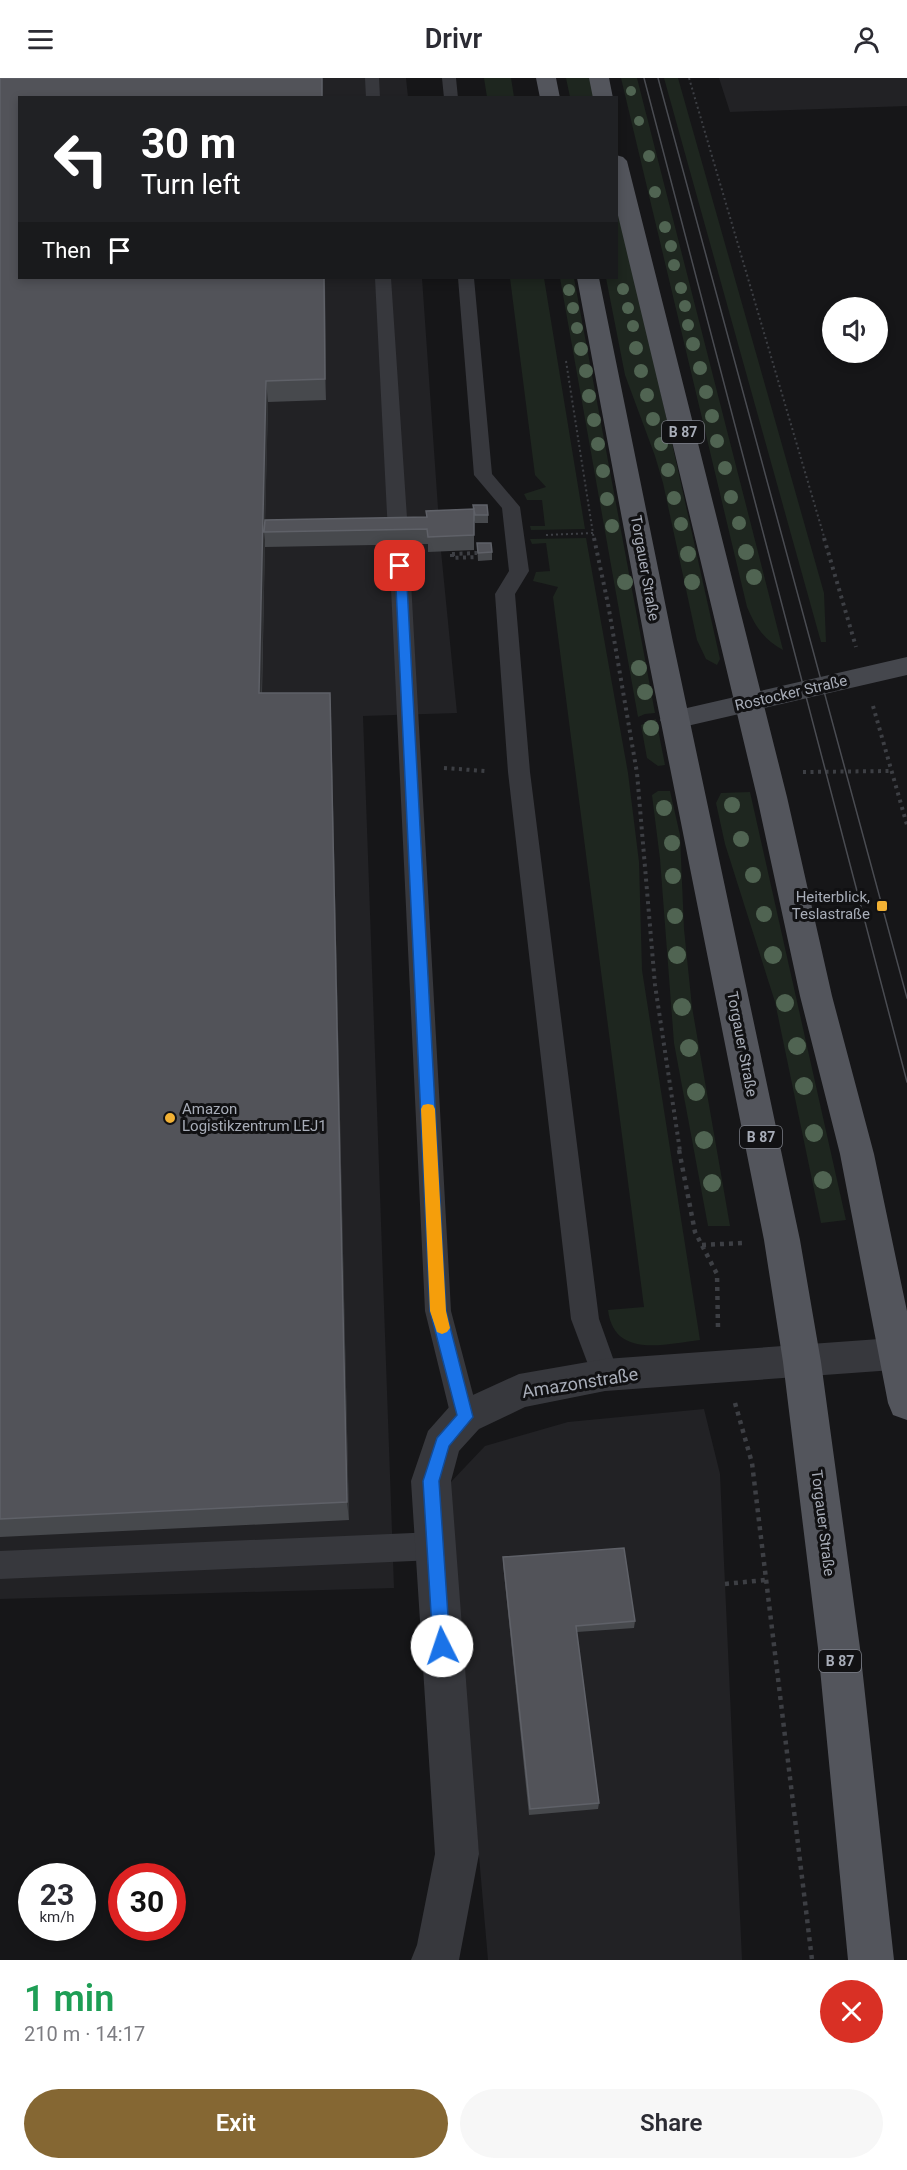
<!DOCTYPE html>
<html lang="en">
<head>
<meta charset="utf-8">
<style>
  :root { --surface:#fff; --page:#f7f7f7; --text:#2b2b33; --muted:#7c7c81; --accent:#856733 }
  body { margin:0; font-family:Roboto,sans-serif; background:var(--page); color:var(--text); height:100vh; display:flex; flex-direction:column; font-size:22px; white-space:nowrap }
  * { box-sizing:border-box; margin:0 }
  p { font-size:20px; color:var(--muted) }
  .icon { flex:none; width:33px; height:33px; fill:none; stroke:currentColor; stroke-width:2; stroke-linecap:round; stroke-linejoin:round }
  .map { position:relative; height:1882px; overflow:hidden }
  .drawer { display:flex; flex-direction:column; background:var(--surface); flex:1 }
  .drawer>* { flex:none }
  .top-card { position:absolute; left:18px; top:18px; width:600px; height:183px; border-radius:0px; box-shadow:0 3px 9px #0003; background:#202124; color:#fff; overflow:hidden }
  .tools { position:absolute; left:822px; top:219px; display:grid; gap:12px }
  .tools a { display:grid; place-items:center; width:66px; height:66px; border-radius:50%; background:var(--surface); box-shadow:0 3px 9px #0003; font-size:30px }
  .speed { position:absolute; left:18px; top:1785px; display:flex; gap:12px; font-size:30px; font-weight:700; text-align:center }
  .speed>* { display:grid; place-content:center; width:78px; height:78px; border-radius:50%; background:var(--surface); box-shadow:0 3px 9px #0003; line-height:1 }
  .speed small { font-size:15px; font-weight:400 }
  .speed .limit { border:9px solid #d22; background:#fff; color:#111 }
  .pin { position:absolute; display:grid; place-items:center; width:51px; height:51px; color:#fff; margin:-26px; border-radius:12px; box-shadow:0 3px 9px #0006 }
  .me { position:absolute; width:66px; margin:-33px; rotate:356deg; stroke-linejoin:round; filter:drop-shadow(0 0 4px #0008) }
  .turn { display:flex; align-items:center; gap:21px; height:126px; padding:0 24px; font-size:27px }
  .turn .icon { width:78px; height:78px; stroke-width:2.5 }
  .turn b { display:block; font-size:42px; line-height:51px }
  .then { display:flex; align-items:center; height:57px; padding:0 24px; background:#0003; gap:12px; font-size:22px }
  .round { display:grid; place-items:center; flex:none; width:63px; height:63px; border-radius:32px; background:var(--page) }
  .overview { display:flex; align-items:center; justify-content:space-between; height:102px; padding:0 24px }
  h1 { font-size:36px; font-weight:600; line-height:45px; color:#1e9e55 }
  .action { display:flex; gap:12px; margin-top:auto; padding:12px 24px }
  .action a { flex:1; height:69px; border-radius:36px; background:var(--accent); color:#fff; font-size:24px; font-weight:600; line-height:69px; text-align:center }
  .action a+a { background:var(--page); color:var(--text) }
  header { display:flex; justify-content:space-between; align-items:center; height:78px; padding:0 24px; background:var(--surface); font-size:27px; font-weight:600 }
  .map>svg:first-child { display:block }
  .built { fill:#222225 }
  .green { fill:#1e261f }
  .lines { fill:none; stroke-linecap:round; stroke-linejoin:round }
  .path-far2 { stroke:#3d3f44; stroke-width:2; stroke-dasharray:2 3; stroke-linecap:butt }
  .path-far1 { stroke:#3d3f44; stroke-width:4; stroke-dasharray:3 4.5; stroke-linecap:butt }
  .path { stroke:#3d3f44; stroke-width:4.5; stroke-dasharray:4 5; stroke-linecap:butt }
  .lane { fill:#37383d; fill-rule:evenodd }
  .street { fill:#37383d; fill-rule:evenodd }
  .secondary { fill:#45474d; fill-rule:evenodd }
  .primary { fill:#53555c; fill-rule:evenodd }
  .tram { stroke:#4a4c52; stroke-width:1.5 }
  .tree { fill:#506452 }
  .wall { fill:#47494d }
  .shaded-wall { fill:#2f3033 }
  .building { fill:#525359; stroke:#5f6168; stroke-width:1.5 }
  .route { fill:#1a73e8; stroke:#114b97; stroke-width:1.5 }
  .slow { fill:#f59e0b }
  .poi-dot { fill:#f2b134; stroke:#111113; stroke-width:2 }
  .labels { text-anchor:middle; stroke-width:6; stroke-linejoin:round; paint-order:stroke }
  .shield { fill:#111113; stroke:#7b7e86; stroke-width:1.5 }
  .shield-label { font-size:14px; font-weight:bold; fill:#a8adb8 }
  .street-label { font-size:15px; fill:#a8adb8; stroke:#111113 }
  .poi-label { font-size:15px; fill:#a8adb8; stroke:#111113; text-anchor:end }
  .near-street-label { font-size:18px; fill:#a8adb8; stroke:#111113 }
</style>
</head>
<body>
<header><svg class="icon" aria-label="menu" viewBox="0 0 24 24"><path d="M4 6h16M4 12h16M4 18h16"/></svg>Drivr<svg class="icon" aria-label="person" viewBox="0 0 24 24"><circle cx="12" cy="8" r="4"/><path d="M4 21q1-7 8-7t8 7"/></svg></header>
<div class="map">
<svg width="907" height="1882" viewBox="0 0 907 1882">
  <rect width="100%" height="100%" fill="#161618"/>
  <!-- built -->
  <path class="built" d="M0,0H406L408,19L20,20V200H422L441,473L457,635L363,638L394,1510L0,1521Z
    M719,0H907V28L730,34Z
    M704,1331L720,1396L742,1882H488L451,1454L449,1406L485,1368L568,1344Z"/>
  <!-- green -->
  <path class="green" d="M465,0H511L514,19H487L484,0Z
    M566,0H590L594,19H570Z
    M621,0H637L783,572C764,562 755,548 747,529Z
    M664,0H678L824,515L826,564H821Z
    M617,118L720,581L717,587L706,581L697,562L663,405L655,378L625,297L606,200H616Z
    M510,200H544L585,451L531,452L530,448H545L542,422H527L524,416L546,409L535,397Z
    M560,200H574L655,635L645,636L638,639Z
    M586,460L628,695L639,784L642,892L700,1262C665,1266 614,1281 608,1232L644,1229L553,519L558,509L533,503L536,494L550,493L546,465L532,466L530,461Z
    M656,641L665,687L658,688L647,680L641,647Z
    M658,713H670L680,757L684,851L692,929L730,1148H708L674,965L660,781L652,717Z
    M750,714L846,1142L821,1145L775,924L725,766L716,725L721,715Z"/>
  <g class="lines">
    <!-- path-far2 -->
    <path class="path-far2" d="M689,0L825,462
      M566,283L594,462
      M546,457L593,455"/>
    <!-- path-far1 -->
    <path class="path-far1" d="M594,460L608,526L637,695L655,907L680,1073
      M824,460L856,569
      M452,476V480L478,479
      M452,476L477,475
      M873,628L907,747
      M444,690L485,693
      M803,694L891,693"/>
    <!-- path -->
    <path class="path" d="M679,1072L695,1154L717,1196L718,1250
      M702,1167L742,1165
      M735,1325L752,1385L812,1882
      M725,1506L765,1502"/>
    <!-- lane -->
    <path class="lane" d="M365,0H379L380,20H366Z
      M442,0H456L458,20H444Z
      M375,200H391L408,455L405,459H391L388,455Z
      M458,200H474L492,396L520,429L529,493L515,516L530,694L599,1241L619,1297L615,1305L605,1309L595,1305L571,1241L508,694L495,516L509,493L502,430L474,397Z
      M399,461L406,463L409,467L451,1233L479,1339L475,1348L465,1351L455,1348L451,1339L425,1233L389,467L392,463Z
      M435,1454L445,1458L450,1468L445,1478L435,1482L0,1501V1473Z"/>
    <!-- street -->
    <path class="street" d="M907,1259V1291L605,1313L525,1329L479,1351L459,1373L451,1403L479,1776L459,1882H411L417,1867L435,1776L411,1403L428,1353L451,1327L519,1296L605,1281Z"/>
    <!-- secondary -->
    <path class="secondary" d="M907,579V597L674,651L664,649L660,642L664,635L674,633Z"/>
    <!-- primary -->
    <path class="primary" d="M536,0H556L560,20H540Z
      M589,0H609L613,20H593Z
      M616,77L623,79L627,83L787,719L832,918L874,1076L907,1233V1342L893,1337L888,1325L840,1076L800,918L757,719L616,129Z
      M577,200H599L673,564L800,1162L821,1284L860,1570L894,1882H848L818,1570L783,1284L764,1162L645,564Z"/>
    <!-- tram -->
    <path class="tram" d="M644,0L907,1004
      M658,0L907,920"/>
  </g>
  <!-- trees -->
  <g class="tree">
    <circle cx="631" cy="13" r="5"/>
    <circle cx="639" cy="43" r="5"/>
    <circle cx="649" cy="78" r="6"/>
    <circle cx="655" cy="114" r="6"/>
    <circle cx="665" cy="149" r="6"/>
    <circle cx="671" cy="168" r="6"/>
    <circle cx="674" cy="187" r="6"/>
    <circle cx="681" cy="210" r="6"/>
    <circle cx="623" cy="211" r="6"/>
    <circle cx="569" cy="212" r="6"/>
    <circle cx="685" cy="228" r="6"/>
    <circle cx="573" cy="230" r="6"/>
    <circle cx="628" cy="230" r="6"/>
    <circle cx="688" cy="247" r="6"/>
    <circle cx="633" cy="248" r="6"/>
    <circle cx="577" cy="250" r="6"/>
    <circle cx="693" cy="266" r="7"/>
    <circle cx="636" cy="270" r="7"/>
    <circle cx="581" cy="271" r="7"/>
    <circle cx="700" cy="290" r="7"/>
    <circle cx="586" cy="293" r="7"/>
    <circle cx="641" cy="293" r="7"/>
    <circle cx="706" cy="314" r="7"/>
    <circle cx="647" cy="317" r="7"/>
    <circle cx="589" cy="318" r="7"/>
    <circle cx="712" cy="338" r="7"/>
    <circle cx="653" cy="341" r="7"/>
    <circle cx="594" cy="342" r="7"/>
    <circle cx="717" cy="363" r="7"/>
    <circle cx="598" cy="366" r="7"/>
    <circle cx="661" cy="366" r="7"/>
    <circle cx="725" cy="390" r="7"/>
    <circle cx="668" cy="392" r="7"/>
    <circle cx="603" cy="393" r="7"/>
    <circle cx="731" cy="419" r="7"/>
    <circle cx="674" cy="420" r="7"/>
    <circle cx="607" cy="421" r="7"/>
    <circle cx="739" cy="445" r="7"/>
    <circle cx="681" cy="446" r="7"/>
    <circle cx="612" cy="448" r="7"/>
    <circle cx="746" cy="474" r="8"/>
    <circle cx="688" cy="476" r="8"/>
    <circle cx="754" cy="499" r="8"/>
    <circle cx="625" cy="504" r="8"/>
    <circle cx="692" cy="504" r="8"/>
    <circle cx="639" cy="590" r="8"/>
    <circle cx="645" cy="614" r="8"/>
    <circle cx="651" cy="650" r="8"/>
    <circle cx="732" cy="727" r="8"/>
    <circle cx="664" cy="730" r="8"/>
    <circle cx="741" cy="761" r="8"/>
    <circle cx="672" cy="765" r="8"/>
    <circle cx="753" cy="797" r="8"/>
    <circle cx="673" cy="798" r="8"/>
    <circle cx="764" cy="836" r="8"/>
    <circle cx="675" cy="838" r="8"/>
    <circle cx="677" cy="877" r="9"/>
    <circle cx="773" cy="877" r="9"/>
    <circle cx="785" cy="925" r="9"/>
    <circle cx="682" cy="929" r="9"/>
    <circle cx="797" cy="968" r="9"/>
    <circle cx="689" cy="970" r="9"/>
    <circle cx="804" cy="1008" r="9"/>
    <circle cx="696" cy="1014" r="9"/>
    <circle cx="814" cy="1055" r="9"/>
    <circle cx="704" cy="1062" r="9"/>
    <circle cx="823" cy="1102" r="9"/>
    <circle cx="712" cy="1105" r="9"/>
  </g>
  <!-- wall -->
  <path class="wall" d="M0,0L20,200H325L326,322L268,324L265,442L426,439V433L473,431V427L488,437V445H475L474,442V472L428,474V466L265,469V462L262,615L331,637L349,1442L0,1459Z
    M477,465L492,474V482L478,483Z
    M503,1479L635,1543L634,1550L577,1554L599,1725L598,1731L529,1737L503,1486Z"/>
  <!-- shaded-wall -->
  <path class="shaded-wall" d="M324,200H325L326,322L325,301Z
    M266,303L268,324L265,454H264L265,462L261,637L259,615Z
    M330,615L331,637L349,1442L347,1424Z"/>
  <!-- building -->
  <path class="building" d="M0,0H322V20H20V200H324L325,301L266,303L259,615H330L347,1424L0,1441Z
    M473,427H487L488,437H475Z
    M474,431V457L428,459L427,451L264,454L265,442L427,439L426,433Z
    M477,465H491L492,474L478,475Z
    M624,1470L635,1543L576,1548L599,1725L530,1731L503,1479Z"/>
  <!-- route -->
  <path class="route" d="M400,485L406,488L446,1233L473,1339L449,1368L439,1403L450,1568L448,1574L442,1576L435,1574L433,1568L423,1403L437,1360L457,1337L430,1233L395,488Z"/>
  <!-- slow -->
  <path class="slow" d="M428,1026L433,1027L435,1031L446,1233L450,1250L447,1254L442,1256L437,1254L430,1233L421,1031L423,1027Z"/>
  <!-- markers -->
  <g class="poi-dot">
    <rect x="876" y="822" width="12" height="12" rx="3"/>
    <circle cx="170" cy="1040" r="6"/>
  </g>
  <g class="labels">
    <!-- shield labels -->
    <g class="shield">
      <rect x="662" y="343" width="42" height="22" rx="4.5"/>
      <rect x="740" y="1048" width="42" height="22" rx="4.5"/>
      <rect x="819" y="1572" width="42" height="22" rx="4.5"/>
    </g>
    <g class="shield-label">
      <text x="683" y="359">B 87</text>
      <text x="761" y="1064">B 87</text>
      <text x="840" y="1588">B 87</text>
    </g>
    <!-- street labels -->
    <g class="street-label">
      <text transform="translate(645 490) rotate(80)" y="5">Torgauer Straße</text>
      <text transform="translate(791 615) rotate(-13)" y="5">Rostocker Straße</text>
      <text transform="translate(742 966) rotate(79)" y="5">Torgauer Straße</text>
      <text transform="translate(823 1445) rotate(83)" y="5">Torgauer Straße</text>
    </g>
    <!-- poi labels -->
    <g class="poi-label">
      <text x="870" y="824">Heiterblick,<tspan x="870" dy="17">Teslastraße</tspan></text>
      <text x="182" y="1036" text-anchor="start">Amazon<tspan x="182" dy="17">Logistikzentrum LEJ1</tspan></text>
    </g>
    <!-- near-street labels -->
    <g class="near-street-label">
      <text transform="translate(580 1305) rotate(-9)" y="6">Amazonstraße</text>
    </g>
  </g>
</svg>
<div class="tools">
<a><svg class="icon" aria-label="sound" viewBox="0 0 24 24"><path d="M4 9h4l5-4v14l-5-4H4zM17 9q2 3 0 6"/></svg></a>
</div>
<div class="speed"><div>23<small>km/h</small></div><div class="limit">30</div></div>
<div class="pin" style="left:400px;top:488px;background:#d93025"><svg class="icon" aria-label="arrive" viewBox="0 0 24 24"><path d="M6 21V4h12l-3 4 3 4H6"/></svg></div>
<svg class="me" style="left:442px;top:1568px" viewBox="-20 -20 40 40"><circle r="19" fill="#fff"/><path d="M0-13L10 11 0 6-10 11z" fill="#1a73e8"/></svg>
<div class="top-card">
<div class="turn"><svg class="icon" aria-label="left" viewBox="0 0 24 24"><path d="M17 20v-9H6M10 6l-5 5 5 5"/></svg><div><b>30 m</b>Turn left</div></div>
<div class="then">Then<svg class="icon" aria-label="arrive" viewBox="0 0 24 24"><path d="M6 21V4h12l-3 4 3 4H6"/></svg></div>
</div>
</div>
<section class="drawer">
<div class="overview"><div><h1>1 min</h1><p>210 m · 14:17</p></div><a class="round" style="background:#d93025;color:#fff"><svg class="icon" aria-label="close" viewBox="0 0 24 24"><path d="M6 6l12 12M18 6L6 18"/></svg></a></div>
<div class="action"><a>Exit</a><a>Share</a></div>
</section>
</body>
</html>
